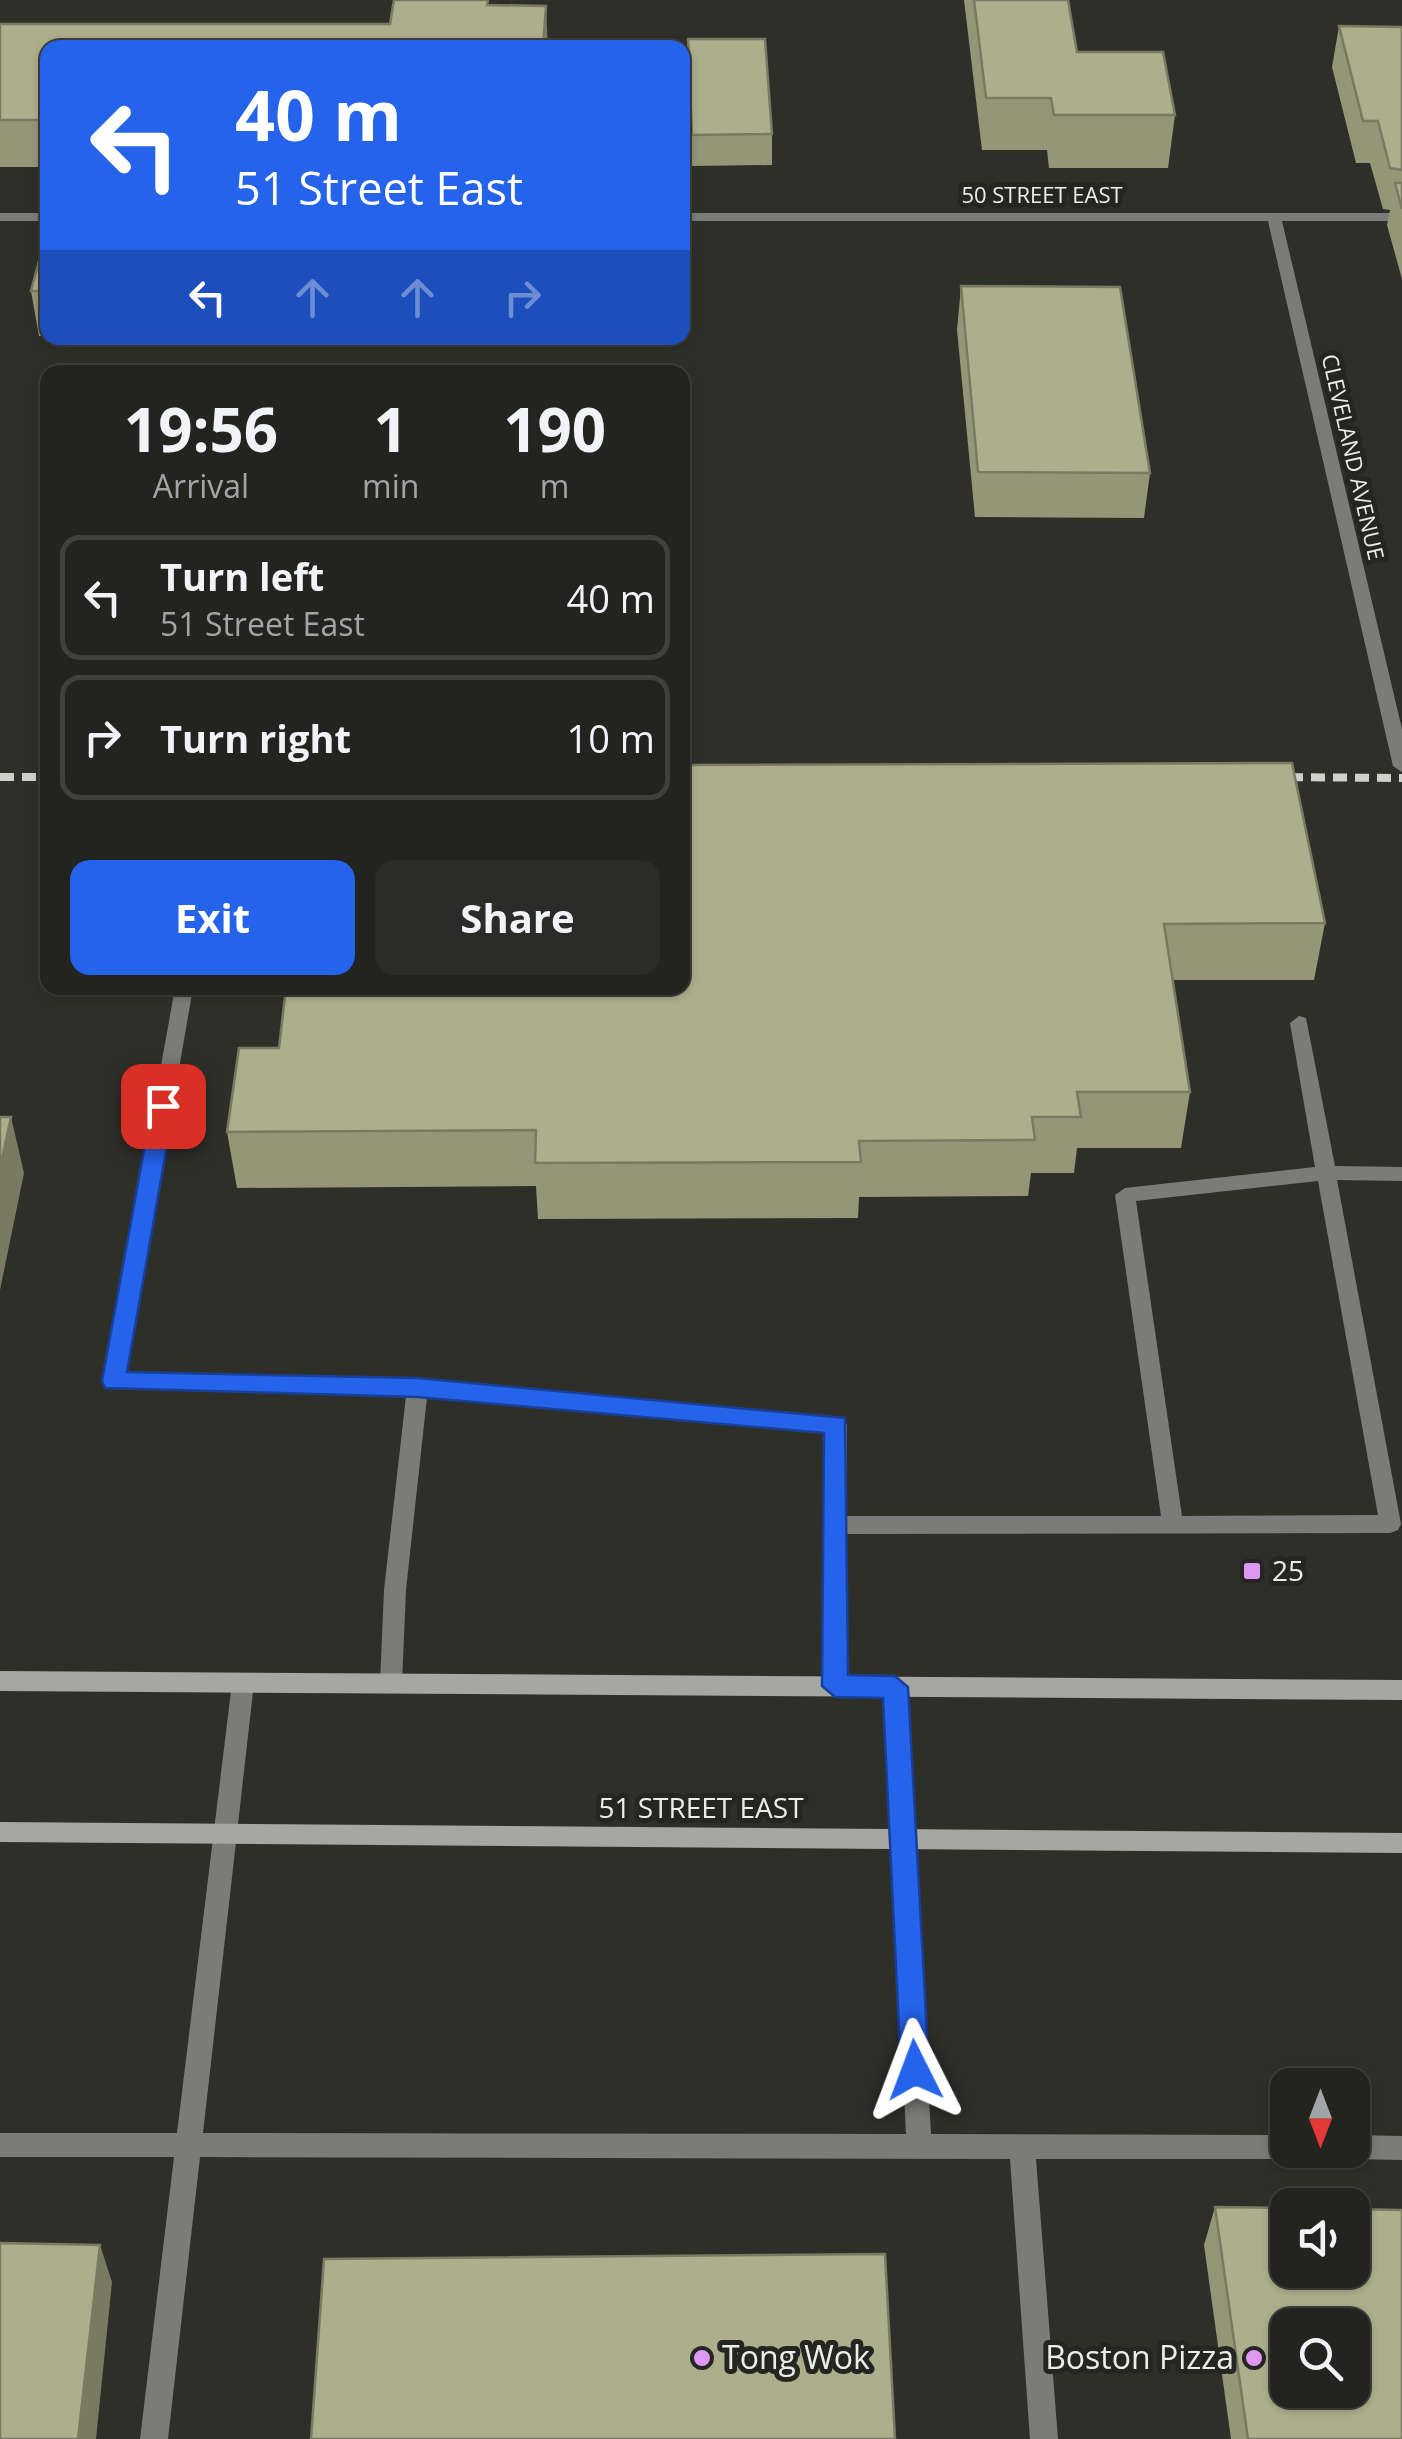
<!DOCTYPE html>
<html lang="en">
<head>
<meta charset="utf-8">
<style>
  :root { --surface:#232320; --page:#2b2b29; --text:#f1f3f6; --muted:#a3a4a5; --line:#40403e; --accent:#2563eb }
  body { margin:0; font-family:"Open Sans",sans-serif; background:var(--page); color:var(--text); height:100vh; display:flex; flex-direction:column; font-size:38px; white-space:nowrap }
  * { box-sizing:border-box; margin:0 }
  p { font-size:32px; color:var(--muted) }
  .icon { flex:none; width:55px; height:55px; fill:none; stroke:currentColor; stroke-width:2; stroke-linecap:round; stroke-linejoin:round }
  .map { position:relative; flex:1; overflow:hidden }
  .details { position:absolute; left:40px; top:365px; width:650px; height:630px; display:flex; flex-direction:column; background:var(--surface); border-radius:20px; box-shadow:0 2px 8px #0004,0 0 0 2px var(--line) }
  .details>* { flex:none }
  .banner { position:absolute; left:40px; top:40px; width:650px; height:305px; border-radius:20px; box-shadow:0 2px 8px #0004,0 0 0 2px var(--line); background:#2563eb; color:#fff; overflow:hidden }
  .needle { width:65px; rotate:180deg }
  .buttons { position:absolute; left:1270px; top:2068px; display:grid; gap:20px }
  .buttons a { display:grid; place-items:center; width:100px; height:100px; border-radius:20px; background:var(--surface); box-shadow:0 2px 8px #0004,0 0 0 2px var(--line); font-size:50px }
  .pin { position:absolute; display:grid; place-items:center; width:85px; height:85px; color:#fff; margin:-42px; border-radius:20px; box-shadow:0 5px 15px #0006 }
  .me { position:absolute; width:110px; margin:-55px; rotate:357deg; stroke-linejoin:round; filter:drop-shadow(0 0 8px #0008) }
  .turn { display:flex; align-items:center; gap:35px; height:210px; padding:0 30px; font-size:45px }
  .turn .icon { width:130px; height:130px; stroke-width:2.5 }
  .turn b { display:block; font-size:70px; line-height:85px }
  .lanes { display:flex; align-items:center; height:95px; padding:0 30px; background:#0003; justify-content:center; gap:50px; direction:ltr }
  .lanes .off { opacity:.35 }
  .eta { display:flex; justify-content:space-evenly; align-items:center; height:170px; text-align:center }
  .eta b { font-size:60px; font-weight:700; line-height:70px }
  .primary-button { display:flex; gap:20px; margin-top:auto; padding:20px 30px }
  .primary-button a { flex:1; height:115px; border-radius:20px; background:var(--accent); color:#fff; font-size:40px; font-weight:700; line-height:115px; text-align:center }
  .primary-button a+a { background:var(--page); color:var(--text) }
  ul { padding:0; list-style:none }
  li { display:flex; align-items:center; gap:30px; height:125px; margin:0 20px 15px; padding:0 10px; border:5px solid var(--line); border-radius:20px }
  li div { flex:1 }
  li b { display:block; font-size:38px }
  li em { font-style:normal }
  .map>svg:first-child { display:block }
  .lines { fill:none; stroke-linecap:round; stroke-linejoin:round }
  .service { fill:#7b7b79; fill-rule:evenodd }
  .minor { fill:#7b7b79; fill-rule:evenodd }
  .secondary { fill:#a6a7a2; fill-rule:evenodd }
  .rail { stroke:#cfcfcb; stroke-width:8; stroke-dasharray:14 8; stroke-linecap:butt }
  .wall { fill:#959678 }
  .shaded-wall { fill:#797a61 }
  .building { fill:#adae8b; stroke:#797a61; stroke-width:2.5; fill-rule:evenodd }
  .route { fill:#2563eb; stroke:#184099; stroke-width:2.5 }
  .poi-dot { fill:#de98f3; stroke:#252621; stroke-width:4 }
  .labels { text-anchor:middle; stroke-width:10; stroke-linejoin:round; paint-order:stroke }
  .far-street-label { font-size:22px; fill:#ecede9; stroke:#252621 }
  .poi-label { font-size:28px; fill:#ecede9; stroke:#252621; text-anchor:start }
  .street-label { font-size:28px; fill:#ecede9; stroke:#252621 }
  .near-poi-label { font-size:32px; fill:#ecede9; stroke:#252621; text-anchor:start }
</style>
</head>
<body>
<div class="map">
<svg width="1402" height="2439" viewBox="0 0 1402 2439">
  <rect width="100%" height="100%" fill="#2f2f2a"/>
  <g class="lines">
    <!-- service -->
    <path class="service" d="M175,988H193L126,1373L417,1380L836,1417L843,1419L847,1425L846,1516H1161L1115,1195L1125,1188L1315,1167L1290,1023L1299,1016L1306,1018L1335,1166L1402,1167V1181L1337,1180L1401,1524L1398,1530L1390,1533L846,1534V1686L843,1693L835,1696L827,1693L824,1686L825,1432L427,1397L406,1590L402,1683L399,1690L391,1693L383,1690L380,1683L384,1590L406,1396L114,1389L107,1387L104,1381ZM1318,1181L1378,1515L1182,1516L1136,1201Z
      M243,1673L251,1676L254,1683L203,2133L906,2134L884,1687L887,1680L895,1677L903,1680L906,1687L931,2134L1288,2135V2150H1299L1297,2155L1288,2159H1036L1058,2439H1030L1010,2159L200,2157L168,2439H140L174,2157H0V2133H177L232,1683L235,1676Z
      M1352,2135L1402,2136V2160L1352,2159L1343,2155L1341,2150H1352Z"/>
    <!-- minor -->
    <path class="minor" d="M0,213H48V221H0Z
      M682,213H1402V221H1282L1402,729V772L1393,766L1268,221H682Z"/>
    <!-- secondary -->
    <path class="secondary" d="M0,1671L1402,1680V1700L0,1691Z
      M0,1822L1402,1833V1853L0,1842Z"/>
    <!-- rail -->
    <path class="rail" d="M0,777H48
      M1267,777L1402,778"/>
  </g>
  <!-- wall -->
  <path class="wall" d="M964,0H1068L1077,52L1175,115L1168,168H1049L1047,150H982Z
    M495,5L548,48H48V167H0V24H390Z
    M1339,26L1402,27V279L1387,225L1390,210L1383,209L1370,163H1356L1332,67Z
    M688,39L772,134V165L692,166Z
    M48,235V336H39L31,291Z
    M961,286L1150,473L1144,518L975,517L957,330Z
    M682,765L1325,923L1314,980H1173L1190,1092L1181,1148H1077L1074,1173H1031L1028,1196L859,1197L858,1218L538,1219L536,1186L237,1188L227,1132L279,1048Z
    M1215,2207L1402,2439H1231L1204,2245Z"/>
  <!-- shaded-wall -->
  <path class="shaded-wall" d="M546,6L548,48H543Z
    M11,1117L24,1173L0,1290V1168Z
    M100,2245L112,2282L96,2439H78Z"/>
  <!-- building -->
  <path class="building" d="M394,0H488L487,5L546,6L543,48H48V120H0V24H390Z
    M974,0H1068L1077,52H1163L1175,115H1054L1051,98H986Z
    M1339,26L1402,27V170L1390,168L1378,121H1363Z
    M688,39H765L772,134L692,135Z
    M1395,183H1402V209Z
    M46,235H48V291H31Z
    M961,286L1120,287L1150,473L978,472Z
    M1292,763L1325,923L1164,924L1190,1092H1077L1081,1117H1032L1035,1140L859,1141L861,1162L535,1163L536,1130L227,1132L239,1048H279L286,988H682V765Z
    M0,1117H11L0,1168Z
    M1215,2207L1288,2208V2270H1352V2209L1402,2210V2439H1248ZM1288,2325H1352V2390H1288Z
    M0,2243L100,2245L78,2439H0Z
    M885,2254L895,2439H311L324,2259Z"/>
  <!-- route -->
  <path class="route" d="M163,1098L174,1106L127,1372L417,1378L845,1418L848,1675L895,1676L908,1687L929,2070L925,2079L915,2083L905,2079L901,2070L883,1698L835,1697L822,1686L824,1433L417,1397L105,1388L102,1381L152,1106Z"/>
  <!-- markers -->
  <g class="poi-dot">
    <rect x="1242" y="1561" width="20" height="20" rx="5"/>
    <circle cx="702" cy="2358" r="10"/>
    <circle cx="1254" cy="2358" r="10"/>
  </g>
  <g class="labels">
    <!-- far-street labels -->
    <g class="far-street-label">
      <text x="1042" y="203">50 STREET EAST</text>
      <text transform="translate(1353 457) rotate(77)" y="8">CLEVELAND AVENUE</text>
    </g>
    <!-- poi labels -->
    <g class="poi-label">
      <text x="1272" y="1581">25</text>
    </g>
    <!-- street labels -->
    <g class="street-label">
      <text x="701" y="1818">51 STREET EAST</text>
    </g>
    <!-- near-poi labels -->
    <g class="near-poi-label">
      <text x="722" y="2369">Tong Wok</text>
      <text x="1234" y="2369" text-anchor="end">Boston Pizza</text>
    </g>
  </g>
</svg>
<div class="buttons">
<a><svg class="needle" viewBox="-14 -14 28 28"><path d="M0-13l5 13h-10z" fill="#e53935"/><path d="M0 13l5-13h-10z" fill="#a3a4a5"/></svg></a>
<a><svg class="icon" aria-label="sound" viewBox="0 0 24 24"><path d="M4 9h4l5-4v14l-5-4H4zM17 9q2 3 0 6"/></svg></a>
<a><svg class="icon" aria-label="search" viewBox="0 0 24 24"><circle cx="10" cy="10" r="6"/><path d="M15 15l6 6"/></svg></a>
</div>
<div class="pin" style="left:163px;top:1106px;background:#d93025"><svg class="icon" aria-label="arrive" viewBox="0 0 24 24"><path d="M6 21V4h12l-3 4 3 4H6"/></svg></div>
<svg class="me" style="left:915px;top:2070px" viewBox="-20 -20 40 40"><path d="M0-17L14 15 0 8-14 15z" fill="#2563eb" stroke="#fff" stroke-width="4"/></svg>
<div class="banner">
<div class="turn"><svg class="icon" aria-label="left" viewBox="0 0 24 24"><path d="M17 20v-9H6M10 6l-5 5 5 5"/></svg><div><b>40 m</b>51 Street East</div></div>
<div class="lanes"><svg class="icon" aria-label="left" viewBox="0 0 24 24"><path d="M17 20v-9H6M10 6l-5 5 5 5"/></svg><svg class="icon off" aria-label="ahead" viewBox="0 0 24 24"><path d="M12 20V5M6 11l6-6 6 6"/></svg><svg class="icon off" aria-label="ahead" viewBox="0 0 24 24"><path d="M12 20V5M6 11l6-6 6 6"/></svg><svg class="icon off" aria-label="right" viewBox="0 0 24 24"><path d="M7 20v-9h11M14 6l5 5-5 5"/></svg></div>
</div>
<section class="details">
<div class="eta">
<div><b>19:56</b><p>Arrival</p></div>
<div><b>1</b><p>min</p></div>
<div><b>190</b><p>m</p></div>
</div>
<ul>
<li><svg class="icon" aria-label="left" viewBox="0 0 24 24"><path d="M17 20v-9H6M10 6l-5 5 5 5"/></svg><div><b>Turn left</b><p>51 Street East</p></div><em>40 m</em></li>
<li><svg class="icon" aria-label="right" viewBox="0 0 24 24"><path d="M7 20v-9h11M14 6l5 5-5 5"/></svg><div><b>Turn right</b></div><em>10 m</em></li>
</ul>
<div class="primary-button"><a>Exit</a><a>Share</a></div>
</section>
</div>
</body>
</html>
